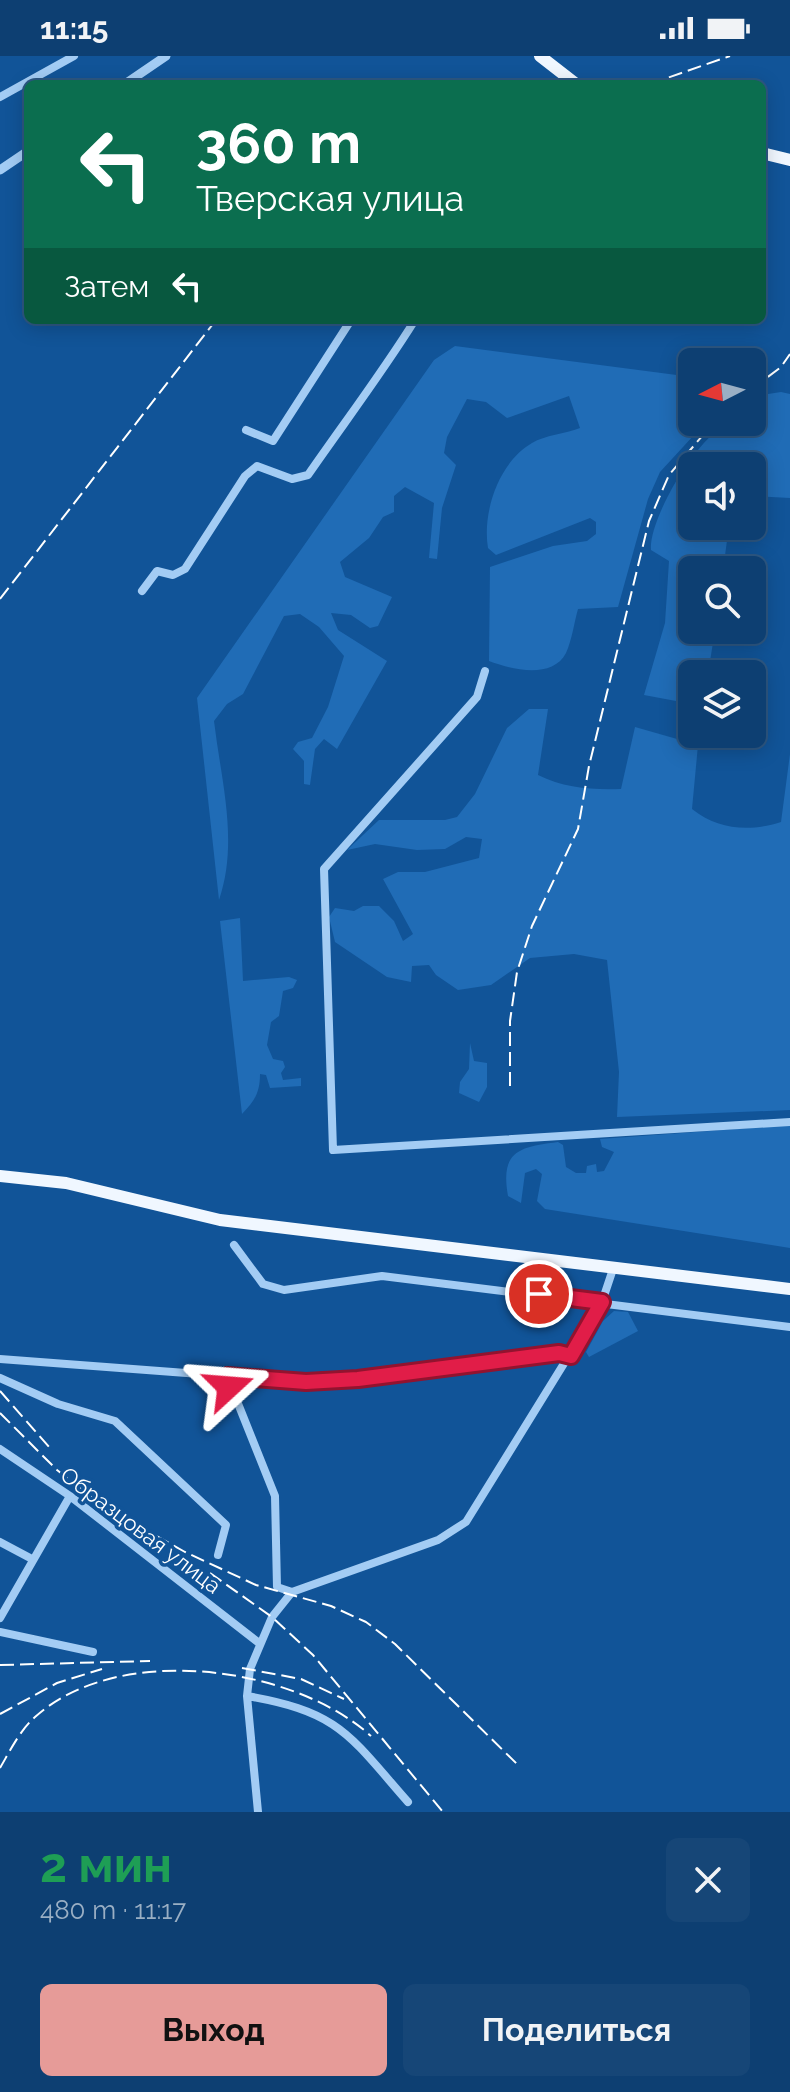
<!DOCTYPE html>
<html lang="ru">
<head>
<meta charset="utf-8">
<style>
  :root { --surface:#0d3f72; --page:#164677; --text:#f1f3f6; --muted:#9aafc4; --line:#2d5884; --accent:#e69b98 }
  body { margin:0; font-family:Raleway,sans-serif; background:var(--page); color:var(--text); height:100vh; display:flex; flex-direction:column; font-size:30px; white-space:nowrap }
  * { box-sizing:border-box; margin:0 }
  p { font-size:26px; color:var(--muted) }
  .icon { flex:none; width:44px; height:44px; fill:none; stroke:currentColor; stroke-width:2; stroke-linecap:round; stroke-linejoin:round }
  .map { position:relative; height:1756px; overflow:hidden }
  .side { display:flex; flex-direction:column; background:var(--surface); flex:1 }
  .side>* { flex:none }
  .guide { position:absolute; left:24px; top:24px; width:742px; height:244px; border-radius:12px; box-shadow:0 4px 20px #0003,0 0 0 2px var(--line); background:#0b6e4f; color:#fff; overflow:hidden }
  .needle { width:52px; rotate:264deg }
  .fabs { position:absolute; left:678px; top:292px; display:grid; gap:16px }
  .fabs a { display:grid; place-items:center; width:88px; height:88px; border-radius:12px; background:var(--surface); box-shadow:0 4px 20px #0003,0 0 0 2px var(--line); font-size:40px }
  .pin { position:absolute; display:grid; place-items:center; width:68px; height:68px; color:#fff; margin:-34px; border:4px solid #fff; border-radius:50%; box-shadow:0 2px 8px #0007 }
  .me { position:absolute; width:88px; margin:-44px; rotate:71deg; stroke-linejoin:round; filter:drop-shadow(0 0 6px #0008) }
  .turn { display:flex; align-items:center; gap:28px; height:168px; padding:0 40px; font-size:36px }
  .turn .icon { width:104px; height:104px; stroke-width:2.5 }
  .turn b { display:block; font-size:56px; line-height:68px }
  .then { display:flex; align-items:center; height:76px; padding:0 40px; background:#0003; gap:16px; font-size:30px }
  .round { display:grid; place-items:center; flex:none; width:84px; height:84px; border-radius:12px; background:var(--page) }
  .headline { display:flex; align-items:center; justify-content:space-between; height:136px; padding:0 40px }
  h1 { font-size:48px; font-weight:700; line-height:60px; color:#1e9e55 }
  .cta { display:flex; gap:16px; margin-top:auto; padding:16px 40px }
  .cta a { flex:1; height:92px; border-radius:12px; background:var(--accent); color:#111; font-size:32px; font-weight:700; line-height:92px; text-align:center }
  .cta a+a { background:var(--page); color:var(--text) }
  .status { display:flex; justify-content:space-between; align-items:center; height:56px; padding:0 40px; background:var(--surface); direction:ltr }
  .status svg { height:22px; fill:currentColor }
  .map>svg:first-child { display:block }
  .green { fill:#206cb6 }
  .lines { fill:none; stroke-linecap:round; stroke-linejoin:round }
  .minor { stroke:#a3ccf4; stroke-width:8 }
  .tertiary { stroke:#a3ccf4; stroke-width:9 }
  .primary { stroke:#f0f7ff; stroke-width:12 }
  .rail { stroke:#fff; stroke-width:2; stroke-dasharray:14 6; stroke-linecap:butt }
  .route-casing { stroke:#92132f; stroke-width:20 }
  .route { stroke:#e11d48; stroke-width:14 }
  .labels { text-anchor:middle; stroke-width:7; stroke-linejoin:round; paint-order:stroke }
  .street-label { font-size:22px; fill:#fff; stroke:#115498 }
</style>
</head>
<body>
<div class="status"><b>11:15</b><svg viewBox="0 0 49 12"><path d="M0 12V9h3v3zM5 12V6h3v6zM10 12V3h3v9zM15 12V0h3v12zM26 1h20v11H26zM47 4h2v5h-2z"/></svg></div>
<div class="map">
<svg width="790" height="1756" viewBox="0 0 790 1756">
  <rect width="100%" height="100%" fill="#115498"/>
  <!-- green -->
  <path class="green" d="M455,290L692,321V366H706L660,416L648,443L618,551L578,553C574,567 572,584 566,597C552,624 510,613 489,605L490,511L553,490L587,485L596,478V466L590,462L496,499L488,492C482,456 499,406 532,387C545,379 565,378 580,372L569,340L507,362L486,346L467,343L447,381L444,397L456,409L442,452L437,503L429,502L434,447L405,431L394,440V456L383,461L369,482L340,506L345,521L392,541L378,570L370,572L351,559L331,557L338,574L387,605L337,693L324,683L315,693L310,729L304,728V705L293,693L298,686L312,682L328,651L344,600L319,571L300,558L284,560L243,638L227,648L214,665C221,725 239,785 219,844L197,642L434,304Z
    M781,336L790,338V442L752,440V410H692V470H729L723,514H692V574H715L708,618H692V648L644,639L665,567L669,505L651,494C648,463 701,373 733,366C739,365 746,366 752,366V349L768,338Z
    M529,653H548L538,719C564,732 592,734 621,733L635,671L698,689L692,753C718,774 750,776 781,766L790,698V1054L617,1061L619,1016L607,904L574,898L530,902L491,929L458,934L436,919L429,909L412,910L411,926L387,921L335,886L329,861L335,852L354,855L363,850H379L394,865L403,885L413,878L383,823L398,816H425L479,802L482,783L466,781L445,793L417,794L375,788L347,794L379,764H445L457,761L475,738L507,672Z
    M240,862L243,925L289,921L297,924L293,932L283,935L279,960L271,966L267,989L273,1003L283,1005L285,1011L281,1017L283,1024L301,1022V1030L270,1032L266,1019L260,1018C260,1036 255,1045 242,1058L220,865Z
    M470,987L474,1005L487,1007V1031L479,1046L459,1037L460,1026L469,1013Z
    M790,1069V1192L545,1153L537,1145L542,1118L536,1113L525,1117L521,1147L508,1140C500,1095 519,1091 558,1086L563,1089L566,1111L576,1117H586L587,1110L596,1108L597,1116L604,1115L614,1096L602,1091L600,1083Z
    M614,1255L628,1256L638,1275L589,1301L586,1296L603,1265Z"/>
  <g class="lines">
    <!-- minor -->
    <path class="minor" d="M0,41L74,0
      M246,374L273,385L351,264
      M142,535L157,515L173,519L185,513L245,420L257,410L292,423L308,419C344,367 382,317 415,264
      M485,615L477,641L324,813L333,1094L790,1066
      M234,1189L263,1228L284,1234L382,1220L790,1271
      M0,1303L306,1326L358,1323L559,1297L571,1300
      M227,1320L275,1440L277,1531L292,1536
      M0,1322L58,1348L115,1365L226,1469L218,1499
      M0,1393L70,1440L259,1587
      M0,1486L32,1503
      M0,1562L70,1440
      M0,1576L93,1596
      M247,1640C340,1656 349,1679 408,1746
      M258,1756L247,1640L250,1613L272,1561L292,1536L438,1484L466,1466L602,1246L613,1213"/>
    <!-- tertiary -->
    <path class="tertiary" d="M125,28L166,0
      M0,114L28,95"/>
    <!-- primary -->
    <path class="primary" d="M540,0L576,28
      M762,97L790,104
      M0,1120L66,1127L220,1164L790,1233"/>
    <!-- rail -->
    <path class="rail" d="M650,28L730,0
      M752,333L781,311L790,298
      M0,543L216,264
      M510,1030V965L517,916L532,870L578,773L589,710L649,465L669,419L714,366
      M0,1335L50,1392
      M0,1357L57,1414L100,1448L185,1496L256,1529L331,1550L366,1566L395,1588L520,1711
      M210,1517L272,1561L313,1599L443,1756
      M0,1609L150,1605
      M242,1612L301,1623L344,1643
      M0,1658L57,1627L102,1613
      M0,1712C10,1695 20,1674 35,1661C118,1586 292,1609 371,1680"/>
  </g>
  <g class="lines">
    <defs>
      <path id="route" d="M229,1331L227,1320L306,1326L358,1323L559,1297L571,1300L602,1246L539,1238"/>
    </defs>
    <!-- route casing -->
    <use href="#route" class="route-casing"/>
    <!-- route -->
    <use href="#route" class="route"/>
  </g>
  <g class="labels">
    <!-- street labels -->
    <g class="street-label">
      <text transform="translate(141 1474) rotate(37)" y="8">Образцовая улица</text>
    </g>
  </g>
</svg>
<div class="fabs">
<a><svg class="needle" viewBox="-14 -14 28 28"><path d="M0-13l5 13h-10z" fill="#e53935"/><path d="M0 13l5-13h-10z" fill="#9aafc4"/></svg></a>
<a><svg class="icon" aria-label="sound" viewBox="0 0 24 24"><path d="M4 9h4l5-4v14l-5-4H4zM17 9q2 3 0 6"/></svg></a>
<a><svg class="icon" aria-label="search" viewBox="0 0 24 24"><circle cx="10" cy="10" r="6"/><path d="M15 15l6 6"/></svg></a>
<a><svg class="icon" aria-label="layers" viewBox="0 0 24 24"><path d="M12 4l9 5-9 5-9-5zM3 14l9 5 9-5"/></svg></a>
</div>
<div class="pin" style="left:539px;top:1238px;background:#d93025"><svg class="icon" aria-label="arrive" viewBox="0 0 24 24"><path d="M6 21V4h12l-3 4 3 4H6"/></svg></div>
<svg class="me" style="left:229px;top:1331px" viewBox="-20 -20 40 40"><path d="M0-17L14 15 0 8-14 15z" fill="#e11d48" stroke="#fff" stroke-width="4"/></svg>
<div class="guide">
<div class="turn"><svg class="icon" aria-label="left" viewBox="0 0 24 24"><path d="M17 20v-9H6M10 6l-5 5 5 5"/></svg><div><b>360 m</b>Тверская улица</div></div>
<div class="then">Затем<svg class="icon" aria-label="left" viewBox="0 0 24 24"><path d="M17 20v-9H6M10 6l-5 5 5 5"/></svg></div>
</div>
</div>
<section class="side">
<div class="headline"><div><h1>2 мин</h1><p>480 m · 11:17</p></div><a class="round"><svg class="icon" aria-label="close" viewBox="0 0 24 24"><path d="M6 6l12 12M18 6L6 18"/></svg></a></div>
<div class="cta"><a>Выход</a><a>Поделиться</a></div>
</section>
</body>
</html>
